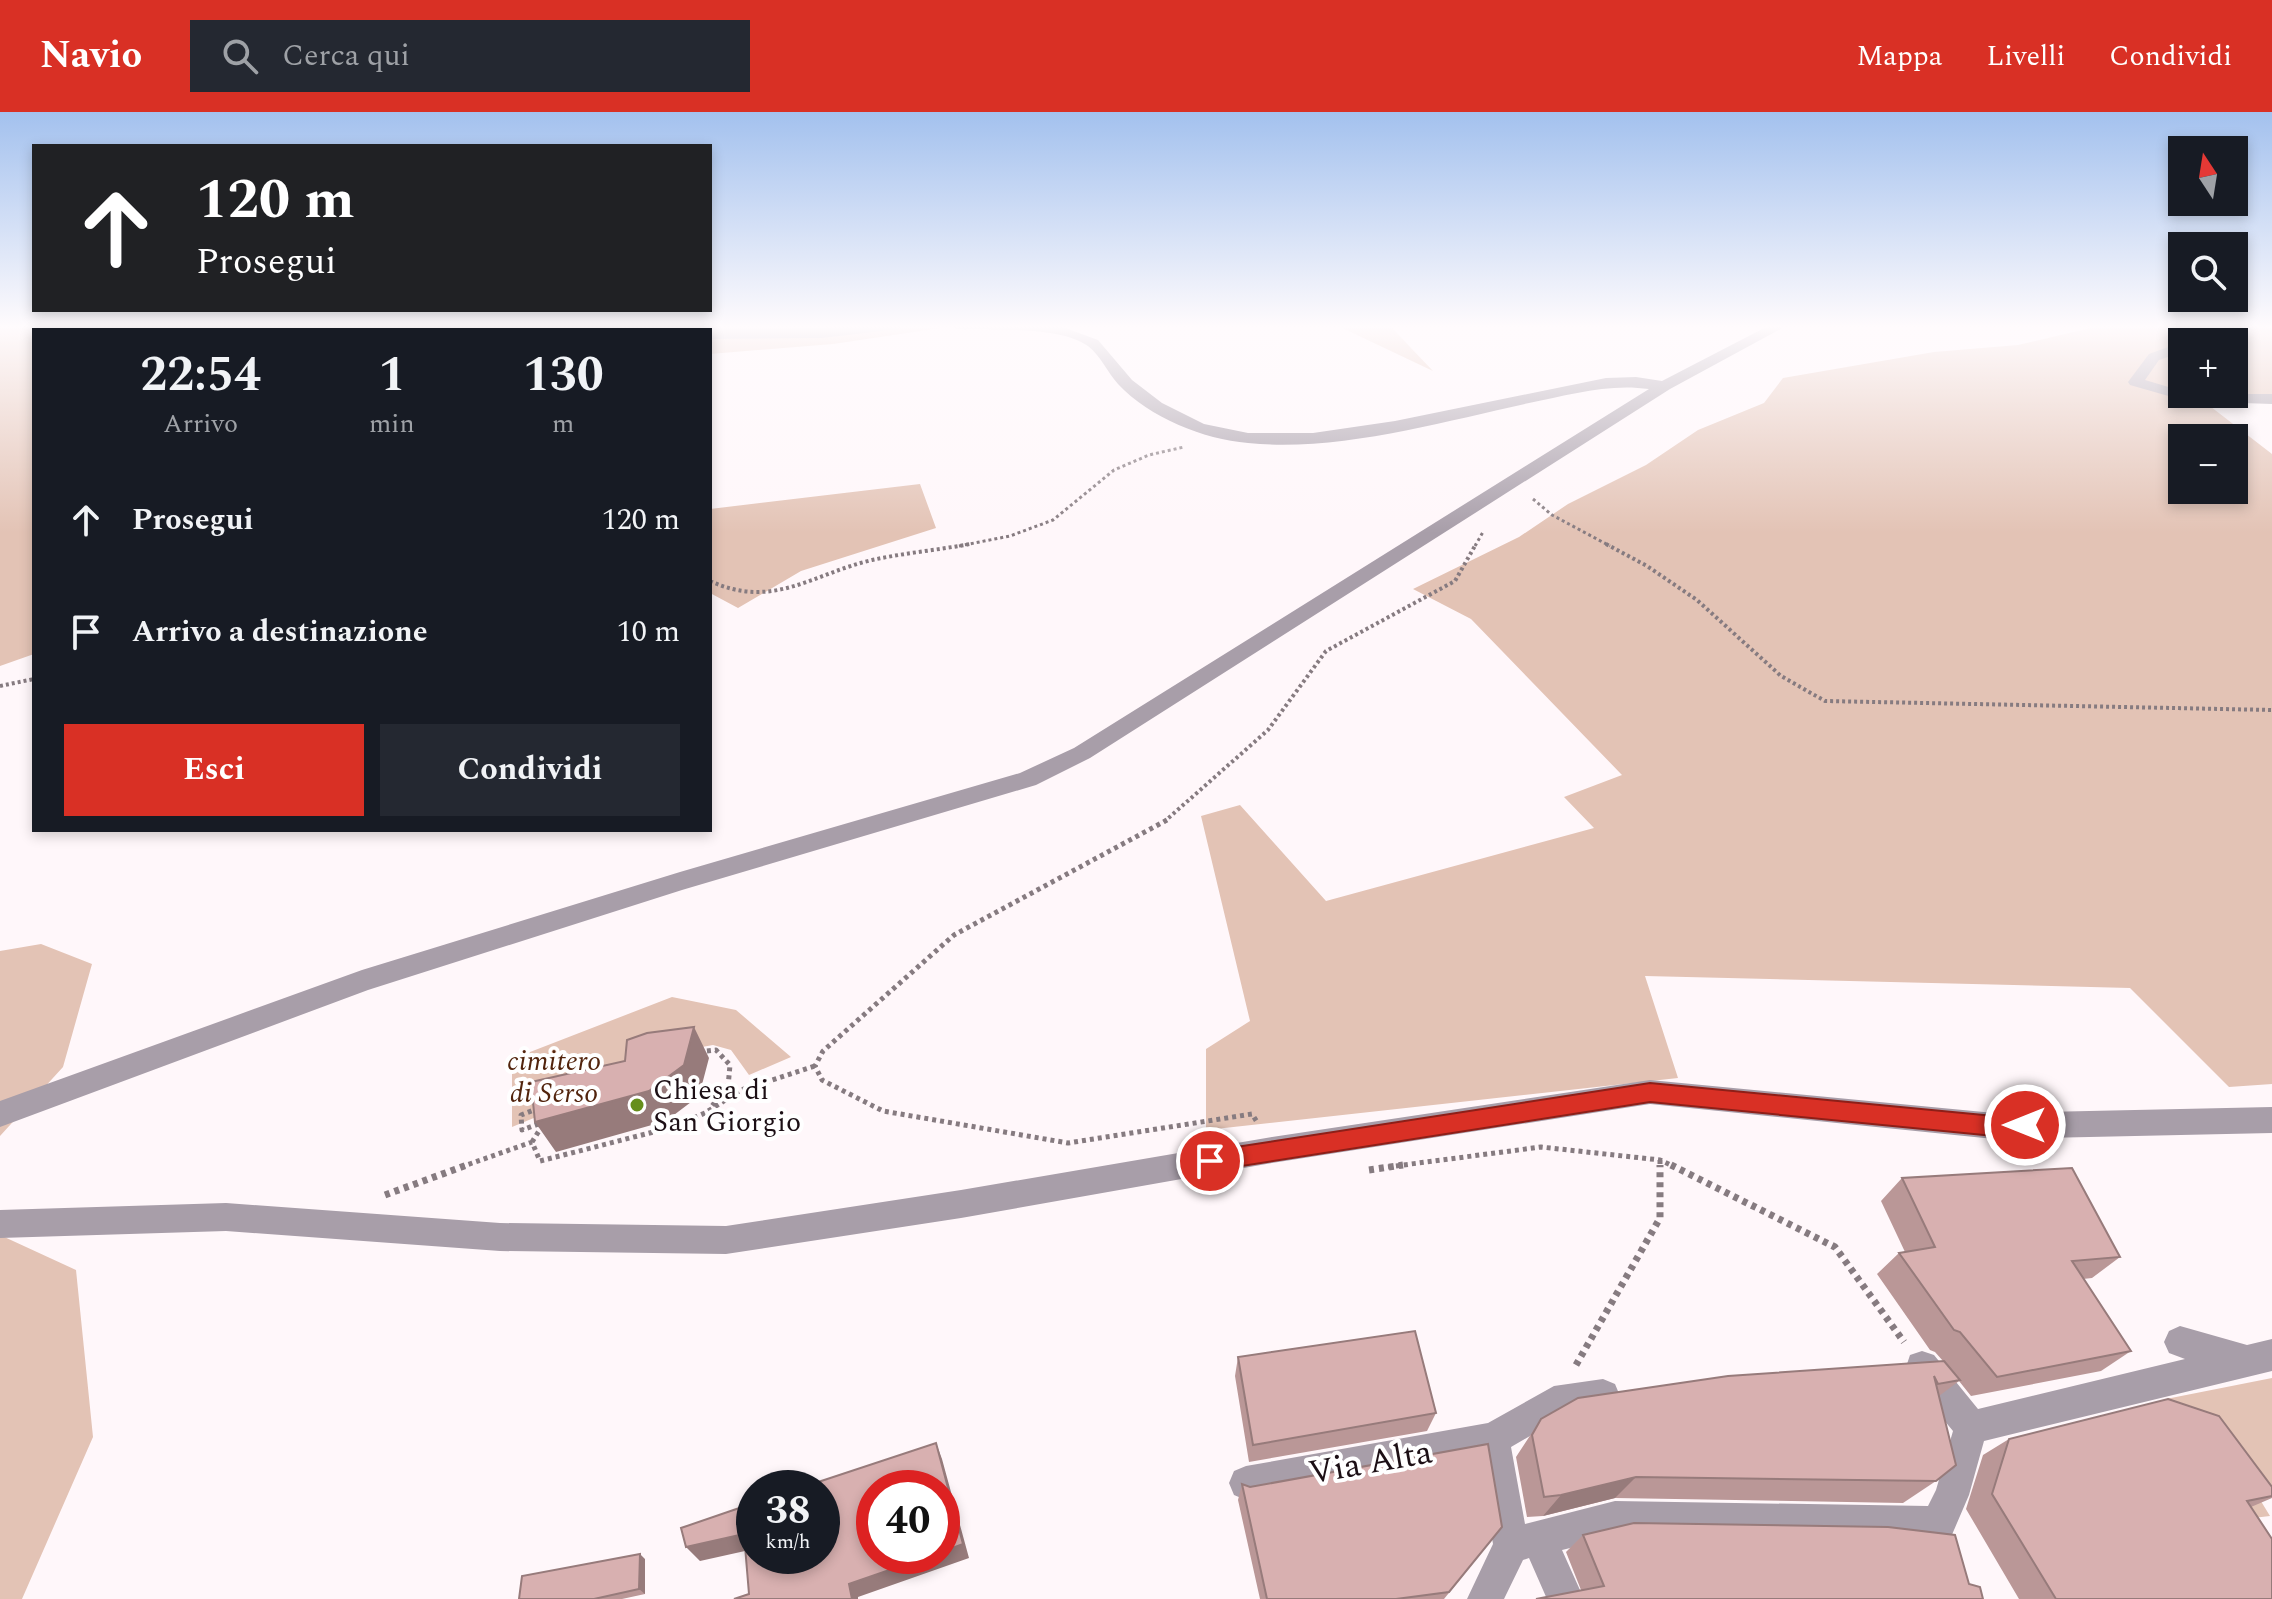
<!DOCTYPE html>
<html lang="it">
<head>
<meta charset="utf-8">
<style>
  :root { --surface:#171b24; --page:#242831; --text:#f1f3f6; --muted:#9ea1a6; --accent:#d93025 }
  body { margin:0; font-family:Spectral,serif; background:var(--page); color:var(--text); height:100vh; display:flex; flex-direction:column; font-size:30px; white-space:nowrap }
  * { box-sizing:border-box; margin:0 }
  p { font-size:26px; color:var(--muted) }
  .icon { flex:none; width:44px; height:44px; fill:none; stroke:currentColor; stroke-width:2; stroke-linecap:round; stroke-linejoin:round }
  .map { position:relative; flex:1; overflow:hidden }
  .sheet { position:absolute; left:32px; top:216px; width:680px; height:504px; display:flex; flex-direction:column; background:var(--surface); border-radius:0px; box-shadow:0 4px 12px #0003 }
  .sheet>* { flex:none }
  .hud { position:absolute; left:32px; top:32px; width:680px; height:168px; border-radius:0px; box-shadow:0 4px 12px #0003; background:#202124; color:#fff; overflow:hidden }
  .needle { width:52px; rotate:348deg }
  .controls { position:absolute; left:2168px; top:24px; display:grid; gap:16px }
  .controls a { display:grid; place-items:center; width:80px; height:80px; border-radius:0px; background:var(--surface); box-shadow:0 4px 12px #0003; font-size:40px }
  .speed { position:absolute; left:736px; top:1358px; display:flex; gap:16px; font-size:40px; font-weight:700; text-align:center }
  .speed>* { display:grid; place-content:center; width:104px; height:104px; border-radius:50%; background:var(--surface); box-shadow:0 4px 12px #0003; line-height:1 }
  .speed small { font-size:20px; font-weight:400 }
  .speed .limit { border:12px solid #d22; background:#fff; color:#111 }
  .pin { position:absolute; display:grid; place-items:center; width:68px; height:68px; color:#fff; margin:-34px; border:4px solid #fff; border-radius:50%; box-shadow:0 2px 8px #0007 }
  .me { position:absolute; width:88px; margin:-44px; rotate:270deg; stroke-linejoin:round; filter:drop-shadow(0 0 6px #0008) }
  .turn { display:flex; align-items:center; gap:28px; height:168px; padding:0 32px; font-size:36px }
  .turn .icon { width:104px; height:104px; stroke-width:2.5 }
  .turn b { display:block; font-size:56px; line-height:68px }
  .eta { display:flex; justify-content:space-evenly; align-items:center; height:136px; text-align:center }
  .eta b { font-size:48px; font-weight:700; line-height:56px }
  .primary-button { display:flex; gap:16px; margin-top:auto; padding:16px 32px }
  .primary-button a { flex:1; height:92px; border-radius:0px; background:var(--accent); color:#fff; font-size:32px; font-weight:700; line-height:92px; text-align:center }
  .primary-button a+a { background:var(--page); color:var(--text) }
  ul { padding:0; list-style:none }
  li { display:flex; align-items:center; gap:24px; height:112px; padding:0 32px }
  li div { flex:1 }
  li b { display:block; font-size:30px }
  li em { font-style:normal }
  header { display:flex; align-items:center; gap:48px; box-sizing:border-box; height:112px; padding:0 40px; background:var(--accent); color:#fff }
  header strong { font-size:38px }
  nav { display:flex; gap:44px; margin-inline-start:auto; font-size:28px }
  .search { width:560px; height:72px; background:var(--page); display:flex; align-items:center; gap:20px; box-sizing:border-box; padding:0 28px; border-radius:0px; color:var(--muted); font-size:30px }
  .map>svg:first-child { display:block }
  .green { fill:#e3c3b5; fill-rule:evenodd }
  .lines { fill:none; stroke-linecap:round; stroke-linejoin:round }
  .path-far3 { stroke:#867b80; stroke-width:3; stroke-dasharray:3 3; stroke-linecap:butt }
  .path-far2 { stroke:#867b80; stroke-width:4; stroke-dasharray:3 3; stroke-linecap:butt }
  .path-far1 { stroke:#867b80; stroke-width:5; stroke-dasharray:4 4; stroke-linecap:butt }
  .path { stroke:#867b80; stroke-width:7; stroke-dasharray:5 5; stroke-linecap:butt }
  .minor { fill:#a89ea9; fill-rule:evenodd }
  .wall { fill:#ba9797 }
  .shaded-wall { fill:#977b7b }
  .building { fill:#d8b0b0; stroke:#977b7b; stroke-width:2 }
  .route { fill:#d93025; stroke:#8d1f18; stroke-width:2 }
  .poi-dot { fill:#668e1b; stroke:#fff; stroke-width:3 }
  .labels { text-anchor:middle; stroke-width:8; stroke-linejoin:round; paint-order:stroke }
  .park-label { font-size:28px; font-style:italic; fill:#52240d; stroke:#fff }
  .poi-label { font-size:28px; fill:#1c0f15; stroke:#fff; text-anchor:start }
  .near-street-label { font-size:34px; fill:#1c0f15; stroke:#fff }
</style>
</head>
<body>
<header>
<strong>Navio</strong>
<div class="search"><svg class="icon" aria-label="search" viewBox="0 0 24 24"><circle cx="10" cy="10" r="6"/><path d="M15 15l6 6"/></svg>Cerca qui</div>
<nav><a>Mappa</a><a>Livelli</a><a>Condividi</a></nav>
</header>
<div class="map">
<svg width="2272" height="1487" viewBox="0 0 2272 1487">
  <rect width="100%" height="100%" fill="#fff7fa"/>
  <!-- green -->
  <path class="green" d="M0,213H961L833,232L710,242V218H34V542L0,554Z
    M1336,213H1389L1433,259Z
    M2103,213H2272V289L2202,288L2272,342V972L2229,975L2130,876L1645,864L1678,966L1206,1018V937L1250,909L1201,704L1240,693L1326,789L1594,716L1564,685L1622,663L1471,507L1413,477L1519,425L1568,392L1646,353L1698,318L1764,291L1783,266L1934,240L2018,233ZM2182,230H2234V282H2182ZM2182,326H2234V378H2182Z
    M920,372L936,416L801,459L738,496L710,481V397Z
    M41,832L92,852L63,955L0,1024V839Z
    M672,885L736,898L791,945L749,963L731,938L713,933L658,943L599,979L512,1015V947Z
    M0,1123L76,1158L93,1325L22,1487H0Z
    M2272,1266V1382L2259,1386L2270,1404L2253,1406L2166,1287Z"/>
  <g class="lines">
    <!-- path-far3 -->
    <path class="path-far3" d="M1533,387L1552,403L1610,434
      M959,434L1010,424L1053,408L1114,358L1149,343L1184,335
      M1475,434L1483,420"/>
    <!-- path-far2 -->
    <path class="path-far2" d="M1606,432L1647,454L1697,488L1781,564L1825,589L2272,598
      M710,469C773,498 812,462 872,448C904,441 938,438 970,432
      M0,574L34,567
      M1164,710L1268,618L1326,539L1455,469L1476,432"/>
    <!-- path-far1 -->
    <path class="path-far1" d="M1167,708L954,823L823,939L815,954L822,968L883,999L1068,1031L1252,1002L1257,1010
      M699,940L716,938L730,953L728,975L711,995
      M539,996L521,1003L522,1018L544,1010
      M532,1030L542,1014
      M1660,1048V1055
      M461,1055L532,1030L540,1049L673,1015L705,1001L741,978L815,954
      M1388,1055L1541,1035L1660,1048L1675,1055"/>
    <!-- path -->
    <path class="path" d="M1671,1053L1835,1135L1904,1230
      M1369,1058L1403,1053
      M385,1083L467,1053
      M1576,1253L1660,1106V1053"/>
    <!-- minor -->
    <path class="minor" d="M607,213H647L662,218H618Z
      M859,213H905L898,217L822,226L710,227L708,218L822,216Z
      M950,213H1057L1098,228L1132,268L1162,291L1204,312L1248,321H1313L1395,309L1606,266L1636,265L1662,269L1770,213H1788L1670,277L1090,646L1036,673L682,778L368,878L0,1015V989L362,858L680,760L1020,661L1074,636L1649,277C1609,271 1568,283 1529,291C1441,310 1339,340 1248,331C1203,327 1150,306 1118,272C1108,261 1100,243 1088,234C1058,213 993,219 957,217Z
      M2230,213H2250L2210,230H2188Z
      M2182,230V240L2159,248L2145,268L2182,279V282H2272V292L2186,289L2130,273L2128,270L2149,242Z
      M1650,968L1994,1001L2272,995V1021L1994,1027L1650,992L1272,1051L961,1106L726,1142L500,1139L226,1119L0,1126V1098L226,1091L500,1111L726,1114L961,1078L1272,1025Z
      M2180,1214L2247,1233L2272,1227V1259L1984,1329L1969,1383L1951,1425L1938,1430L1615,1425L1562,1438L1584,1487H1547L1529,1446L1523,1448L1504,1487H1467L1493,1432L1479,1346L1246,1388L1234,1383L1229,1371L1234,1359L1246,1354L1488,1311L1554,1274L1603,1267L1615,1272L1620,1284L1615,1296L1603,1301L1559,1307L1511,1335L1525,1412L1615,1389L1928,1394L1936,1378L1953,1319L1910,1267L1906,1255L1910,1243L1922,1239L1934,1243L1978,1297L2185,1247L2169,1241L2164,1230L2169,1219Z"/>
  </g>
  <!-- wall -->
  <path class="wall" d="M1902,1066L2120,1145L2092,1166L2083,1167L2131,1239L2101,1259L1971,1284L1959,1269L1939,1284L1936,1369L1903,1391L1615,1386L1543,1404L1527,1405L1516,1345L1541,1307L1943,1249L1935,1240L1930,1238L1877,1162L1899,1141L1905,1140L1881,1089Z
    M1238,1245L1436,1301L1427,1319L1249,1350L1235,1264Z
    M2009,1327L2272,1375V1386L2251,1395L2272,1487H2019L1966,1397L1983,1343Z
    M1242,1372L1250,1375L1502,1415L1444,1487H1260L1238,1388Z
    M1583,1423L1969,1472L1581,1478L1566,1440Z
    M645,1447V1482L622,1487H519Z"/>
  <!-- shaded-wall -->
  <path class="shaded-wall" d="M694,915L709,946L699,984L666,1009L556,1040L535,1010Z
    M936,1331L942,1347L969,1446L858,1485V1487H852L849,1472L930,1444H942Z
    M1636,1365L1615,1386L1543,1404L1561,1383Z
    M744,1422L754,1437L700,1449L686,1435Z
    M640,1442L645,1447V1482L639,1477Z"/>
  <!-- building -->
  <path class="building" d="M694,915L684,953L649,979L535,1010L531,970L625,949L627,928L647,921Z
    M2072,1056L2120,1145L2072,1149L2131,1239L1997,1265L1960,1220L1954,1218L1899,1141L1935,1135L1902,1066Z
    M1415,1219L1436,1301L1253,1333L1238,1245Z
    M1944,1249L1960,1268L1938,1272L1934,1264L1956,1353L1936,1369L1636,1365L1561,1383L1544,1385L1532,1323L1541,1307L1578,1286L1728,1264Z
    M2168,1287L2219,1304L2272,1375V1384L2247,1389L2272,1427V1487H2056L1992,1382L2009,1327Z
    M936,1331L963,1432L942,1440V1376H874V1444H930L849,1472L852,1487H734L749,1482L744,1422L686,1435L681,1416L754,1391V1444H822V1376H800Z
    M1488,1332L1502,1415L1449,1480L1396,1487H1267L1242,1372L1250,1375Z
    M1634,1411L1888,1415L1955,1423L1969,1472L1980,1475L1983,1487H1536L1604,1474L1583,1423Z
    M640,1442L639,1477L594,1487H519L522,1464Z"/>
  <!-- sky -->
  <linearGradient id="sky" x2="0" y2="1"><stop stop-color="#a3c1ee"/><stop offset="0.51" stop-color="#fffbfd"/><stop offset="1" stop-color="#fffbfd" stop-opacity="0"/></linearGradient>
  <rect width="2272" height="421" fill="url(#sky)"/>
  <!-- route -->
  <path class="route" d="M1650,971L1994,1004L2032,1007L2035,1013L2032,1020L1994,1024L1650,990L1210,1059L1202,1056L1199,1049L1202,1042L1210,1039Z"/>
  <!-- markers -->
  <circle class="poi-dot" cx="637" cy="993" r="8"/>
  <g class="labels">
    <!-- park labels -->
    <g class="park-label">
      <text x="554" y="958">cimitero<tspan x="554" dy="32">di Serso</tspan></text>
    </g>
    <!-- poi labels -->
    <g class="poi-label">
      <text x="653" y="987">Chiesa di<tspan x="653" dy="32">San Giorgio</tspan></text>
    </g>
    <!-- near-street labels -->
    <g class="near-street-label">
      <text transform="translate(1370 1349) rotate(-10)" y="12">Via Alta</text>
    </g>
  </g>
</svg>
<div class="controls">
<a><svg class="needle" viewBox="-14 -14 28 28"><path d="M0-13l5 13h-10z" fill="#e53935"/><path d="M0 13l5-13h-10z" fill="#9ea1a6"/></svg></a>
<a><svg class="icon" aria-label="search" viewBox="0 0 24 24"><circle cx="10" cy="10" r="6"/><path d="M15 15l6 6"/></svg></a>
<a>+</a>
<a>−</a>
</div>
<div class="speed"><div>38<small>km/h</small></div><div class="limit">40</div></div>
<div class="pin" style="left:1210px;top:1049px;background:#d93025"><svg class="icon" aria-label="arrive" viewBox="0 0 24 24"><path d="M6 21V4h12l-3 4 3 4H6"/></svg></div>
<svg class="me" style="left:2025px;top:1013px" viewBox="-20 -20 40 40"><circle r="17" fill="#d93025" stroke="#fff" stroke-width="3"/><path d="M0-11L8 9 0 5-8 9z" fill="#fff"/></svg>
<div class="hud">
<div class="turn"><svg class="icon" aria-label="ahead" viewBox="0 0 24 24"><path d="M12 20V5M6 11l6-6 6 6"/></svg><div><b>120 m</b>Prosegui</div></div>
</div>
<section class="sheet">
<div class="eta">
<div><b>22:54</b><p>Arrivo</p></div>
<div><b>1</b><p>min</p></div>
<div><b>130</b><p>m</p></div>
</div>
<ul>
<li><svg class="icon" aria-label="ahead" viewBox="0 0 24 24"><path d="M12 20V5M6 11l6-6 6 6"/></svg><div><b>Prosegui</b></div><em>120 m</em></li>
<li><svg class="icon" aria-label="arrive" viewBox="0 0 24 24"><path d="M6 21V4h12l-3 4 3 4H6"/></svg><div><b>Arrivo a destinazione</b></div><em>10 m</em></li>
</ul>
<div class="primary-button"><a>Esci</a><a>Condividi</a></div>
</section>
</div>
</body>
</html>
